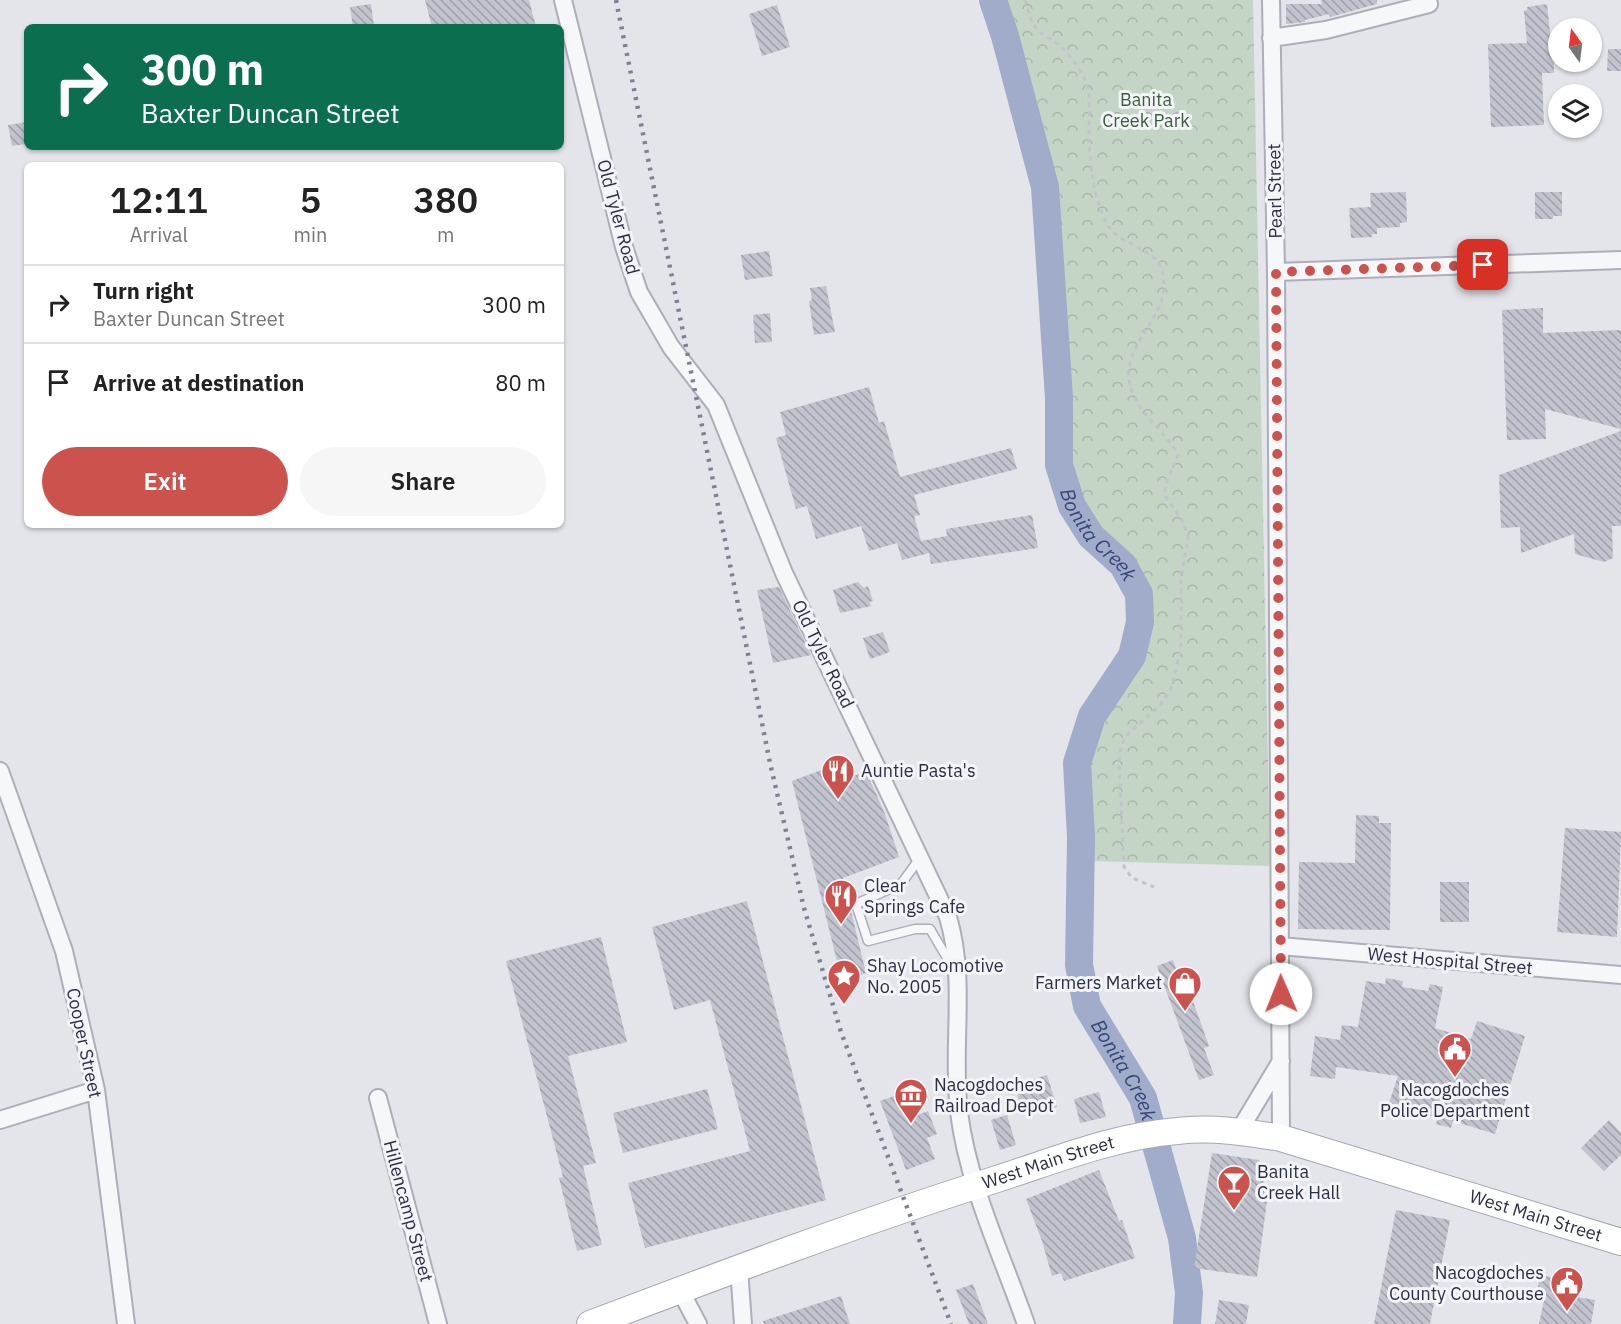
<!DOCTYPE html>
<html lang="en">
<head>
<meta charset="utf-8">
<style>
  :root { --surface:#fff; --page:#f6f6f6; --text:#222; --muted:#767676; --line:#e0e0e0; --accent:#cc534d }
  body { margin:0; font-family:"IBM Plex Sans",sans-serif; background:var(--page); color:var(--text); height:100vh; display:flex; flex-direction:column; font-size:22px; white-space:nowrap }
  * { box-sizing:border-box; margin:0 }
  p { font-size:20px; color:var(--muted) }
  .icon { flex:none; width:33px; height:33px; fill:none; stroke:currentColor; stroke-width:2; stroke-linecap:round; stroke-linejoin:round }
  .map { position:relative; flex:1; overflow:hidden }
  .sheet { position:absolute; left:24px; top:162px; width:540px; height:366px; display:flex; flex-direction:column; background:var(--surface); border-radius:9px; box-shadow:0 2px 4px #0004 }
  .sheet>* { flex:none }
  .guide { position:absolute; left:24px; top:24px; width:540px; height:126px; border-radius:9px; box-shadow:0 2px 4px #0004; background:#0b6e4f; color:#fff; overflow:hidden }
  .needle { width:39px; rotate:346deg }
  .fabs { position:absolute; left:1548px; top:18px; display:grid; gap:12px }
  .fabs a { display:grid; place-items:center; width:54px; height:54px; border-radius:50%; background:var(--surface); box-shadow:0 2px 4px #0004; font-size:30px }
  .pin { position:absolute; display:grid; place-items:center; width:51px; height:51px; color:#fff; margin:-26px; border-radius:12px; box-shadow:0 3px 9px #0006 }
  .me { position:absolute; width:66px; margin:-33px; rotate:359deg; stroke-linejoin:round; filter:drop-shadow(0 0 4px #0008) }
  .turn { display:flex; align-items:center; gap:21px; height:126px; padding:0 18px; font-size:27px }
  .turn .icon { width:78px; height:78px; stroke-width:2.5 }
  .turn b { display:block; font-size:42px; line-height:51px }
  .eta { display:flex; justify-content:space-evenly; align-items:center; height:102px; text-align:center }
  .eta b { font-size:36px; font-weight:600; line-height:42px }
  .button { display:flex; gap:12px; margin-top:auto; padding:12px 18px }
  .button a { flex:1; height:69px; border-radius:36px; background:var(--accent); color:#fff; font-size:24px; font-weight:600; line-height:69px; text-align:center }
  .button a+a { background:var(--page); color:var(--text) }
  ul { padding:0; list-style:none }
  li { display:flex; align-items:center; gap:18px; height:78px; padding:0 18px; border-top:2px solid var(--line) }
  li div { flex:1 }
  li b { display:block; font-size:22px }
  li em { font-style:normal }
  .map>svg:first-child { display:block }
  .park { fill:url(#park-crowns) }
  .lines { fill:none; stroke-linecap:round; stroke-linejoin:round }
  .river { stroke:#a0acca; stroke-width:28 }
  .building { fill:url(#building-back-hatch) }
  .lane-casing { stroke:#acaeb9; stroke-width:11 }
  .street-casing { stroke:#acaeb9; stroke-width:20 }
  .primary-casing { stroke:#a3a7b7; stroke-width:28 }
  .path { stroke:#c1c3ca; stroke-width:3; stroke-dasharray:4.5 4.5; stroke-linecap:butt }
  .lane { stroke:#f6f7f9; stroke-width:8 }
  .street { stroke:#f6f7f9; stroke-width:16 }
  .primary { stroke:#fff; stroke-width:26 }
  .rail { stroke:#7d8194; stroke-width:4.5; stroke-dasharray:3 6; stroke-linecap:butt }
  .route { stroke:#cc534d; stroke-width:10; stroke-dasharray:0 18 }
  .labels { text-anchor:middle; stroke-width:6; stroke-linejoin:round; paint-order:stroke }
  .park-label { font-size:18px; fill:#395e39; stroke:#f3f4f8 }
  .street-label { font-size:18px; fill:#2b2f43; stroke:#f3f4f8 }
  .poi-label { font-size:18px; fill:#2b2f43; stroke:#f3f4f8; text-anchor:start }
  .water-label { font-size:20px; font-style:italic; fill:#364676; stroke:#f3f4f8 }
</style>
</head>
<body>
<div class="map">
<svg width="1621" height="1324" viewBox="0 0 1621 1324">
  <defs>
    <pattern id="park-crowns" width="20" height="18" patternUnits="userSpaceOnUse" patternTransform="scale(1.5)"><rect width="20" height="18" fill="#c5d5c5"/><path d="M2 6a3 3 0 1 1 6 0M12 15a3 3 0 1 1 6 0" fill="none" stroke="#a9b7aa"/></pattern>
    <pattern id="building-back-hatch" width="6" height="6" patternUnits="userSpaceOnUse" patternTransform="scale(1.5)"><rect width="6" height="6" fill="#c1c3ce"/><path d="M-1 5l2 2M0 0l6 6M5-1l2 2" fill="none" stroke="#9d9fa9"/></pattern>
  </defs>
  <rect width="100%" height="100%" fill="#e3e5eb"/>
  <!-- park -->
  <path class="park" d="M998,0H1253L1270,866L1087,861L1080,762L1095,717L1135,659L1144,623V593L1127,561L1094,530L1079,505L1067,464L1053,185Z"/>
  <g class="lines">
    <!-- river -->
    <path class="river" id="s1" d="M993,0L1005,36L1045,187L1059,398V465L1072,506L1091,536L1123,565L1139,594L1140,622L1132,656L1092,716L1077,763L1081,837L1079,965L1087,1006L1143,1098L1182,1238L1189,1293L1187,1324"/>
  </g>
  <!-- building -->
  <path class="building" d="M425,0H529L536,27H432Z
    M1321,0H1377V4L1330,17L1329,14L1305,20V22L1286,24V4H1322Z
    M371,4L374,27H353L350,7Z
    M1547,4L1551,42H1553L1554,73H1542L1544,125L1491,127L1488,44L1527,43L1524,11L1527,10V7Z
    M777,5L790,47L762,56L749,14Z
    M1608,49H1621V71H1607Z
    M27,122V144L12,146L8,125Z
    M1406,192L1407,222L1400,223V227L1377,228V234H1372V237L1351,238L1349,208L1371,207L1370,193Z
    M1535,192H1562V216H1553V219H1535Z
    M769,251L773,276L745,280L741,255Z
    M826,286L835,332L814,335L809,301L812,300L810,288Z
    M1543,308V333L1621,330V429L1545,409L1546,439L1507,440L1502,310Z
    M770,313L772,342L755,343L753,315Z
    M869,387L879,423L884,421L900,477L1011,448L1017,469L914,495L920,515L914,516L921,541L947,536L946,529L1032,515L1038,548L931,564L929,553L902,560L897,543L869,551L861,526L816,539L807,506L796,509L776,438L786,435L780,412Z
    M1621,431V526H1612L1613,558L1604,562L1575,554L1574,534L1521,553L1520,527L1501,528L1499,475Z
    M858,582L864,588L868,586L873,601L869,602L871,606L840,613L833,590Z
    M779,587L811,655L773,663L757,590Z
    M883,632L890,652L870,659L863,638Z
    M824,769L831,785L866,771L885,814L899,857L843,878L866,973L842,981L792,781Z
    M1356,815L1379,816V823H1391L1390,930L1298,929L1299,862L1355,863Z
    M1565,828L1621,832L1617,937L1557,932Z
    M1440,882H1469V922H1440Z
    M747,901L826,1200L645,1248L628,1183L750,1151L710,1000L674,1010L652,927Z
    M601,937L627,1042L568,1056L596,1163L583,1166L602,1245L577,1251L559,1178L563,1177L506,961Z
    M1173,960L1179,977L1184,976L1209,1046L1204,1048L1214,1075L1199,1080L1157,966Z
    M1386,978L1403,981L1402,987L1428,991L1430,984L1443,987L1435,1028L1471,1039L1477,1021L1525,1036L1495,1134L1453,1121L1451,1128L1436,1124L1438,1118L1389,1103L1398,1076L1336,1067L1335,1079L1310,1076L1315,1036L1340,1040L1342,1025L1358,1027L1366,981L1385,984Z
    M1047,1075L1057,1107L1033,1114L1020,1105L1015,1085Z
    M707,1089L718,1129L623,1153L613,1113Z
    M909,1091L918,1115L928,1111L937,1134L927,1138L935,1159L906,1170L880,1101Z
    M1099,1092L1106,1117L1080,1123L1074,1099Z
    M1007,1115L1016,1145L1000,1150L991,1120Z
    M1609,1120L1621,1133V1155L1604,1171L1581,1148Z
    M1212,1153L1259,1160L1256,1174L1265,1175L1263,1184L1269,1185L1257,1277L1194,1268Z
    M1099,1170L1119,1221L1122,1220L1135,1258L1064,1281L1061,1273L1052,1276L1042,1241L1026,1199Z
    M1396,1210L1450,1220L1430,1324H1374Z
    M1540,1275L1574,1282L1572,1296L1595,1300L1591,1324H1539L1544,1300L1536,1298Z
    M973,1284L988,1324H969L956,1290Z
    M841,1296L850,1324H764L763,1321Z
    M1219,1300L1249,1305L1246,1324H1215Z"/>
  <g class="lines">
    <defs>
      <path id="lane" d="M920,858L901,884L856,904L868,941L915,929H930L953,968"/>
      <path id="street" d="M563,0L624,247L639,292L671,347L716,405L784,573L948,917C967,981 951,1047 959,1112C968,1185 1002,1255 1026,1324
        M1271,0L1276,272L1281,1138
        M1271,38L1326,30L1429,4
        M1276,272L1621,260
        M0,771L64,951L96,1090L126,1324
        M1280,946L1621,975
        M378,1098L438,1324
        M0,1120L96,1090
        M1239,1131L1281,1061
        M739,1268L743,1324
        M680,1290L698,1324"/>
      <g id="primary">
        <path id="s2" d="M590,1324C725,1273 860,1222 997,1179C1056,1160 1115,1136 1177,1131C1212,1127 1246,1132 1281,1138L1621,1242"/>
      </g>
    </defs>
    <!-- lane casing -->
    <use href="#lane" class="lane-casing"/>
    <!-- street casing -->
    <use href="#street" class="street-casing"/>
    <!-- primary casing -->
    <use href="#primary" class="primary-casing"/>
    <!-- path -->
    <path class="path" d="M1025,0C1029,9 1029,22 1037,29C1043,36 1052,39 1059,45C1071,56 1085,73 1088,90C1091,103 1089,118 1089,131C1089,160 1093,198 1107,224C1118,244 1151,247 1160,266C1179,312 1125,335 1129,379C1133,412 1164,428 1178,455L1165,486V496L1183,522L1188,538L1181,579V647L1171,689L1160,705L1126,736L1122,744L1119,760L1124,867L1132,878L1154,887"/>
    <!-- lane -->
    <use href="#lane" class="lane"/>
    <!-- street -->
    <use href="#street" class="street"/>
    <!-- primary -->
    <use href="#primary" class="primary"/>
    <!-- rail -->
    <path class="rail" d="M616,0L770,763L804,908L841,1032L951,1324"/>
  </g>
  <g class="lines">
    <!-- route -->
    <path class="route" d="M1281,994L1276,272L1483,265"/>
  </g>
  <!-- icons -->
  <defs>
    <symbol id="restaurant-pin" viewBox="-11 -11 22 30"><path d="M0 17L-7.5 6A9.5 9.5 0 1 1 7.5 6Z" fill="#cc534d" stroke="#f3f4f8"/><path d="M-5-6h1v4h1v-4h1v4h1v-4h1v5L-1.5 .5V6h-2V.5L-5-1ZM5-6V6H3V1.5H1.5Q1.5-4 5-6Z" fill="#fff"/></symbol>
    <symbol id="sight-pin" viewBox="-11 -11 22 30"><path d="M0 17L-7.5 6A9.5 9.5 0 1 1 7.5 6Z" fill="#cc534d" stroke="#f3f4f8"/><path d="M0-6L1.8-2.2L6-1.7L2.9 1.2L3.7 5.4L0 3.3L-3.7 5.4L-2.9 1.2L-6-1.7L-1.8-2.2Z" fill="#fff"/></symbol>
    <symbol id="shop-pin" viewBox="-11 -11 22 30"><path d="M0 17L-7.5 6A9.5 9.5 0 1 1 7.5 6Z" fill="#cc534d" stroke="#f3f4f8"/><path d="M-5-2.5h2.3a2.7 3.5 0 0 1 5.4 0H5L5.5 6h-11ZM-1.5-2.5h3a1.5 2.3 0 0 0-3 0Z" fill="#fff"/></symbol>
    <symbol id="civic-pin" viewBox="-11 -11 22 30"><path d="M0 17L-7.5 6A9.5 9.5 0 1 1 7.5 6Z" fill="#cc534d" stroke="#f3f4f8"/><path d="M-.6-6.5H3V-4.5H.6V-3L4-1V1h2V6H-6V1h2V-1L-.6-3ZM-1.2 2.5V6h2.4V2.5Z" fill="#fff"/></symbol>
    <symbol id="museum-pin" viewBox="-11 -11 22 30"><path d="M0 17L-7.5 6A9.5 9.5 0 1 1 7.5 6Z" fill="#cc534d" stroke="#f3f4f8"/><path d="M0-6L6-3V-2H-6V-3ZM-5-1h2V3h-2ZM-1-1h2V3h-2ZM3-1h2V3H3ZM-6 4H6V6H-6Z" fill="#fff"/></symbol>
    <symbol id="bar-pin" viewBox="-11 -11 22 30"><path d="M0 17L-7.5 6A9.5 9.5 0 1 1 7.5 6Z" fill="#cc534d" stroke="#f3f4f8"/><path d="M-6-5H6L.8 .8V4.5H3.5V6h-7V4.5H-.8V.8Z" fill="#fff"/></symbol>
  </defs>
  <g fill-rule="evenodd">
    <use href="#restaurant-pin" x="819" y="752" width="38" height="52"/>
    <use href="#restaurant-pin" x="822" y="877" width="38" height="52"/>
    <use href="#sight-pin" x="825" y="957" width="38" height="52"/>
    <use href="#shop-pin" x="1166" y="964" width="38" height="52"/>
    <use href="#civic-pin" x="1436" y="1030" width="38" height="52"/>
    <use href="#museum-pin" x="892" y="1076" width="38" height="52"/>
    <use href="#bar-pin" x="1215" y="1163" width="38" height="52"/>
    <use href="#civic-pin" x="1548" y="1264" width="38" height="52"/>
  </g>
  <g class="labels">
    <!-- park labels -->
    <g class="park-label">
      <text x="1146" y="106">Banita<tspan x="1146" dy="21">Creek Park</tspan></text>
    </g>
    <!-- street labels -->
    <g class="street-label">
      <text transform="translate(1275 191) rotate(-91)" y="6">Pearl Street</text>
      <text transform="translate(618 217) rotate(75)" y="6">Old Tyler Road</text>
      <text transform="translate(823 654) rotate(64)" y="6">Old Tyler Road</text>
      <text transform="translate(1450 961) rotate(5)" y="6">West Hospital Street</text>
      <text transform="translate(84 1043) rotate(78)" y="6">Cooper Street</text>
      <text dy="6" stroke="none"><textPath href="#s2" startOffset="486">West Main Street</textPath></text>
      <text transform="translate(408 1211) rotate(75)" y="6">Hillencamp Street</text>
      <text dy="6" stroke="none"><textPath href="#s2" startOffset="990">West Main Street</textPath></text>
    </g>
    <!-- poi labels -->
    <g class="poi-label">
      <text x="861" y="777">Auntie Pasta's</text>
      <text x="864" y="892">Clear<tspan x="864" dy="21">Springs Cafe</tspan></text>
      <text x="867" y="972">Shay Locomotive<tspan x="867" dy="21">No. 2005</tspan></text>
      <text x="1162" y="989" text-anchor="end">Farmers Market</text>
      <text x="934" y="1091">Nacogdoches<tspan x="934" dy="21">Railroad Depot</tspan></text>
      <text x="1455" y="1096" text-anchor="middle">Nacogdoches<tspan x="1455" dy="21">Police Department</tspan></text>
      <text x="1257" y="1178">Banita<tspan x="1257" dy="21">Creek Hall</tspan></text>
      <text x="1544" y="1279" text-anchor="end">Nacogdoches<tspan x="1544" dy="21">County Courthouse</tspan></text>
    </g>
    <!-- water labels -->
    <g class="water-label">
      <text dy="7" stroke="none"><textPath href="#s1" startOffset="554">Bonita Creek</textPath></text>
      <text dy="7" stroke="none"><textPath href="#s1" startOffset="1130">Bonita Creek</textPath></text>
    </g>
  </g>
</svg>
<div class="fabs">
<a><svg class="needle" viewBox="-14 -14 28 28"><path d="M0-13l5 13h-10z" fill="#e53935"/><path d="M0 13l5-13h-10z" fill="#767676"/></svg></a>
<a><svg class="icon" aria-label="layers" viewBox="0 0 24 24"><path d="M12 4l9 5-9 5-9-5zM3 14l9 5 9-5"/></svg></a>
</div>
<div class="pin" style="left:1483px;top:265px;background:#d93025"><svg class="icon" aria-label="arrive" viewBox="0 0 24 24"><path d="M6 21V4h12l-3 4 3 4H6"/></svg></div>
<svg class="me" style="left:1281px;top:994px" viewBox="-20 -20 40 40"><circle r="19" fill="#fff"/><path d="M0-13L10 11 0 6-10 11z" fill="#cc534d"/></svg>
<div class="guide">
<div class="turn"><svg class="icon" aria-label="right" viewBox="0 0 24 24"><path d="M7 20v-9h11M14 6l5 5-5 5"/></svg><div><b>300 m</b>Baxter Duncan Street</div></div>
</div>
<section class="sheet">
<div class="eta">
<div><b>12:11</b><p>Arrival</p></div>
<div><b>5</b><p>min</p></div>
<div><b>380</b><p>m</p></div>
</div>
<ul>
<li><svg class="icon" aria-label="right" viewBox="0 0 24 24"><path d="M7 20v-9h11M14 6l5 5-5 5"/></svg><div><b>Turn right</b><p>Baxter Duncan Street</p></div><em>300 m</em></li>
<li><svg class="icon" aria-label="arrive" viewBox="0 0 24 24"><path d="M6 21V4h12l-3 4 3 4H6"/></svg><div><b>Arrive at destination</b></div><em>80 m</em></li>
</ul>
<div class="button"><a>Exit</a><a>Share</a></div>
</section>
</div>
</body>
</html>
